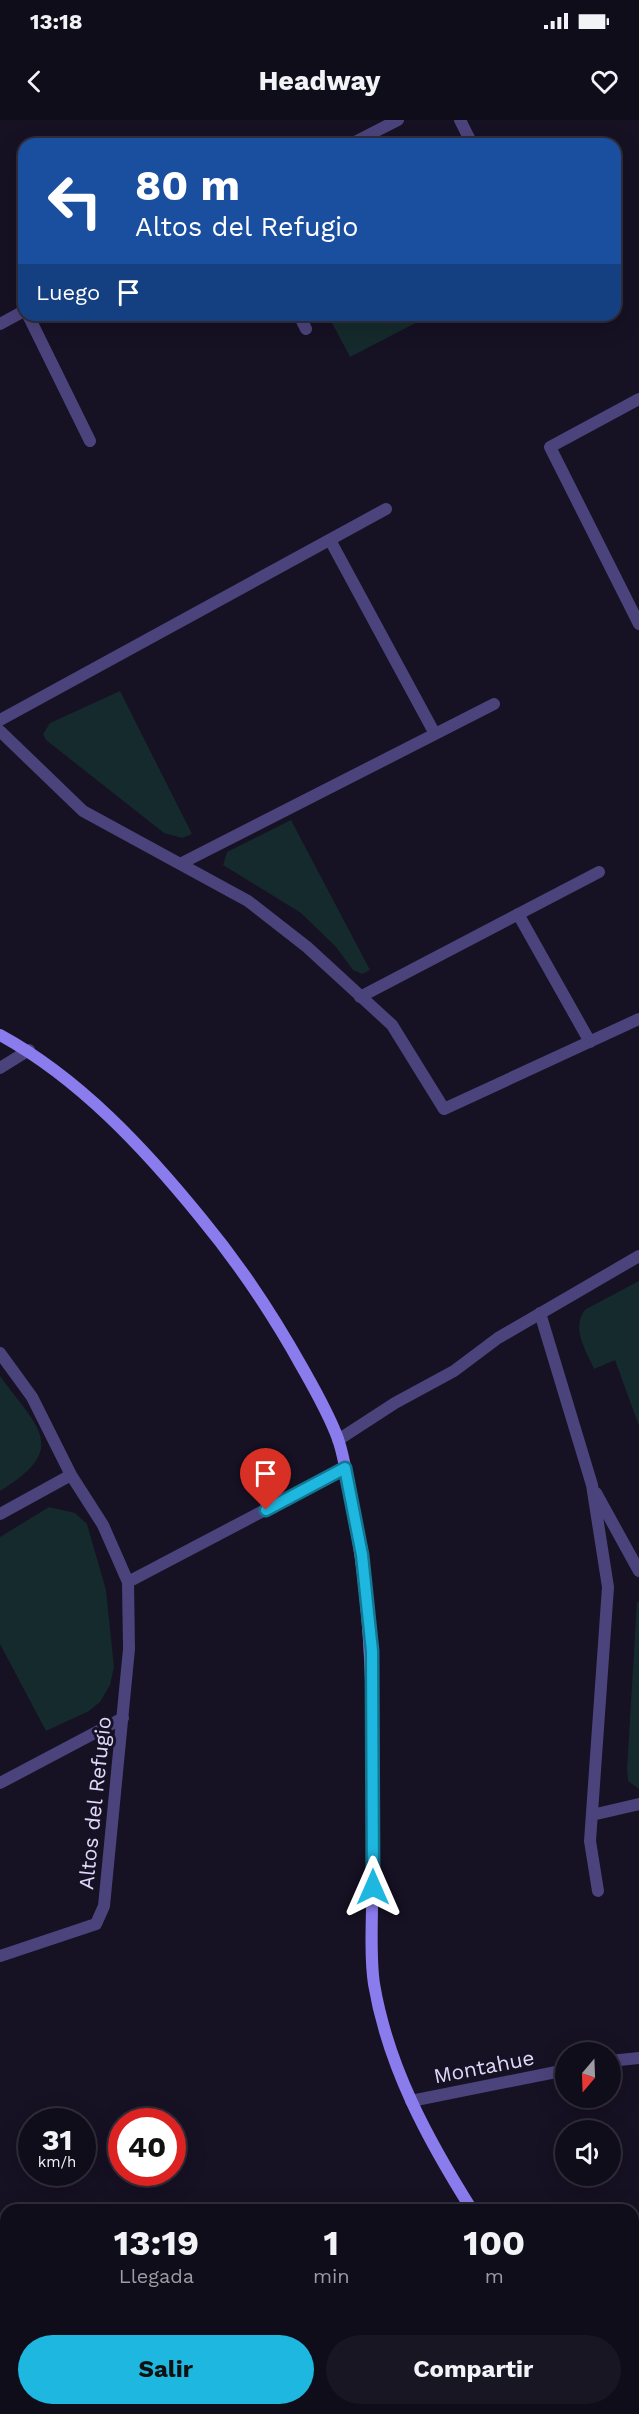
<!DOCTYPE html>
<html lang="es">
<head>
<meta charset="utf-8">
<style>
  :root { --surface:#100d1a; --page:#191623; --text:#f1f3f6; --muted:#9c9ca2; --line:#302d39; --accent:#1eb7e0 }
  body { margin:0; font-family:"Work Sans",sans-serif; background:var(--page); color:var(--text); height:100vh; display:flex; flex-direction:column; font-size:22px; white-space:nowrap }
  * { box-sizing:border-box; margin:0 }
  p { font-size:20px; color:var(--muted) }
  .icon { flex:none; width:33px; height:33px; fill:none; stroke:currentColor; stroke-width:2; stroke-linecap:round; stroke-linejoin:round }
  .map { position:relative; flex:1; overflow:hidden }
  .sheet { position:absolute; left:0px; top:2084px; width:639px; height:212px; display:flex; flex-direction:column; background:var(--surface); border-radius:18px 18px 0 0; box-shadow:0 6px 24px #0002,0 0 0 2px var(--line) }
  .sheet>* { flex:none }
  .top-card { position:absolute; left:18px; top:18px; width:603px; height:183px; border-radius:18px; box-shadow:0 6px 24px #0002,0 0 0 2px var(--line); background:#1a4fa0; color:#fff; overflow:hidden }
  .needle { width:39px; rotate:199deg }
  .buttons { position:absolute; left:555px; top:1922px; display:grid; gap:12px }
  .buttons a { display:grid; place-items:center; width:66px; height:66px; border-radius:50%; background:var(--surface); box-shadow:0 6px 24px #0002,0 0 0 2px var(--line); font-size:30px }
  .speed { position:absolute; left:18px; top:1988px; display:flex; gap:12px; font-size:30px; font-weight:700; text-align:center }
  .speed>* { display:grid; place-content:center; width:78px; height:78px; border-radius:50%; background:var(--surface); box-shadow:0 6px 24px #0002,0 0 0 2px var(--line); line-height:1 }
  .speed small { font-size:15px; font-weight:400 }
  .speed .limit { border:9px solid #d22; background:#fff; color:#111 }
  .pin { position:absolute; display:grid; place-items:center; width:51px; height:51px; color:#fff; margin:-62px -26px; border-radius:50% 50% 50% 0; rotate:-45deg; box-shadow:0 0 6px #0007 }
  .pin .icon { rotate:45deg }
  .me { position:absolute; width:66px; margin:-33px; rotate:0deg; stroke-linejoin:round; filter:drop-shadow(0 0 4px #0008) }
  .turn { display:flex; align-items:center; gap:21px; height:126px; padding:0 18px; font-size:27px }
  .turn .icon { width:78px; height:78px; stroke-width:2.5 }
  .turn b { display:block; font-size:42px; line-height:51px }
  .then { display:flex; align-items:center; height:57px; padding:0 18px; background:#0003; gap:12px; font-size:22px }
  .eta { display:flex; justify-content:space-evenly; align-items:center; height:102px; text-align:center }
  .eta b { font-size:36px; font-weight:700; line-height:42px }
  .button { display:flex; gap:12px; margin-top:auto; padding:12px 18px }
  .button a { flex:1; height:69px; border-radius:36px; background:var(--accent); color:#111; font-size:24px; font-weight:700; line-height:69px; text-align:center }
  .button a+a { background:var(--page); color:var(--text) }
  .status { display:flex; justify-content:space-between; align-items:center; height:42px; padding:0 30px; background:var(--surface); direction:ltr }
  .status svg { height:16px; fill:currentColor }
  header { display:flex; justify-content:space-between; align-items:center; height:78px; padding:0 18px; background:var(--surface); font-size:27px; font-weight:700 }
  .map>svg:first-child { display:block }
  .green { fill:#152a2c }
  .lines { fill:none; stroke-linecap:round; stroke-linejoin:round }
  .street { stroke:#4b437b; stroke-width:12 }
  .secondary { stroke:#8b7ced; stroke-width:12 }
  .route-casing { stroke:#147792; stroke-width:15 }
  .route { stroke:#1eb7e0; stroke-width:10 }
  .labels { text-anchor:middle; stroke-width:6; stroke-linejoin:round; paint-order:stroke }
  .street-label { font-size:21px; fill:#e0d8fa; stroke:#161123 }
</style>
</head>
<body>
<div class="status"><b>13:18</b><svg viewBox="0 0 49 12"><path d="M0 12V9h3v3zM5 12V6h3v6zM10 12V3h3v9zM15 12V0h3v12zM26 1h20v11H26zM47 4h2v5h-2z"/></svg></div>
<header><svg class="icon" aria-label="back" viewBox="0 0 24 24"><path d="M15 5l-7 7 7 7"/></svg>Headway<svg class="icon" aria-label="heart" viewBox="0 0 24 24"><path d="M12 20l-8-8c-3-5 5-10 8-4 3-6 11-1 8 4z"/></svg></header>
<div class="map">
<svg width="639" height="2294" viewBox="0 0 639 2294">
  <rect width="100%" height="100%" fill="#161123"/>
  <!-- green -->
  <path class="green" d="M328,195H431L350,237Z
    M120,571L192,714L182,718L164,713L46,620L43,614L50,603Z
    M291,700L370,850L362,854L353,850L336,827L301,793L223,745L227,732Z
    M639,1161V1306L615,1240L594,1249C586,1231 570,1207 586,1189Z
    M0,1256C38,1308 70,1328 0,1371Z
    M49,1387L75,1393L87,1404L106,1470L114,1547L110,1565L100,1582L89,1591L46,1611L0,1524V1417Z
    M637,1481L639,1483V1669L628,1661L627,1649Z"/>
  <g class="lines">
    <!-- street -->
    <path class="street" d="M460,0L472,24
      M351,24L398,0
      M28,195L90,321
      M299,195L306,209
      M0,204L24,191
      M639,279L550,327L639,504
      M330,420L435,614
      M0,600L386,389
      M0,611L83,691L248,781L307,827L392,905L444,989L639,899
      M180,744L494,584
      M518,794L590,922
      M360,877L599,752
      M0,948L29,930
      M540,1193L592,1365L608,1467L590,1721L598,1771
      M0,1233L32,1277L71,1355L103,1405L128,1462L129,1529L104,1786L96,1804L0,1836
      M338,1320L395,1283L454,1251L498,1218L639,1136
      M596,1373L639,1451
      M0,1394L71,1355
      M128,1462L345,1348
      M0,1663L123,1598
      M592,1695L639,1684
      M610,1941L639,1938
      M411,1981L566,1950"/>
    <!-- secondary -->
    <path class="secondary" d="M0,915C79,958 145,1029 201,1098C240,1145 273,1195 302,1247C315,1270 329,1294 338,1319C346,1342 348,1368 353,1391C376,1508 372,1626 373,1744C373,1780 369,1831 374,1864C388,1947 428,2020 472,2090
      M633,2229L639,2233"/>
  </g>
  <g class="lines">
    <defs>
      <path id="route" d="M266,1390L345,1348L362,1435L372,1531L373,1767"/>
    </defs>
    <!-- route casing -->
    <use href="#route" class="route-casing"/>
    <!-- route -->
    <use href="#route" class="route"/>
  </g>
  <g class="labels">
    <!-- street labels -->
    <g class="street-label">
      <text transform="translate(95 1683) rotate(-84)" y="7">Altos del Refugio</text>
      <text transform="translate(484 1947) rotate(-11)" y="7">Montahue</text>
    </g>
  </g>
</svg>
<div class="buttons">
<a><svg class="needle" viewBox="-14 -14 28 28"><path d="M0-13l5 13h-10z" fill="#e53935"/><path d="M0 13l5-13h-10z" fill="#9c9ca2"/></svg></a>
<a><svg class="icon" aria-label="sound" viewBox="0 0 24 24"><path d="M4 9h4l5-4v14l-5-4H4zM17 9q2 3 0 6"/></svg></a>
</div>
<div class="speed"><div>31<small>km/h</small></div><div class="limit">40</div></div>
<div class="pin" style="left:266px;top:1390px;background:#d93025"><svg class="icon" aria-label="arrive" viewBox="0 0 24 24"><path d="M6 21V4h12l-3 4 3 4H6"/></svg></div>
<svg class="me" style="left:373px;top:1767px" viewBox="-20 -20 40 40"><path d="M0-17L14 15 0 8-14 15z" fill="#1eb7e0" stroke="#fff" stroke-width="4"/></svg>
<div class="top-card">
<div class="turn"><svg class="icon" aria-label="left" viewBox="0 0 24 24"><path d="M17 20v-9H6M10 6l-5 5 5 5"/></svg><div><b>80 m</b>Altos del Refugio</div></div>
<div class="then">Luego<svg class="icon" aria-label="arrive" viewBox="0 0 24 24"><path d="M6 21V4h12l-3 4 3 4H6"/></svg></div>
</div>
<section class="sheet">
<div class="eta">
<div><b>13:19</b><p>Llegada</p></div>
<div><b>1</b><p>min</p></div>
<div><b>100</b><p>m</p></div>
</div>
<div class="button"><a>Salir</a><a>Compartir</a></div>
</section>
</div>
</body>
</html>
